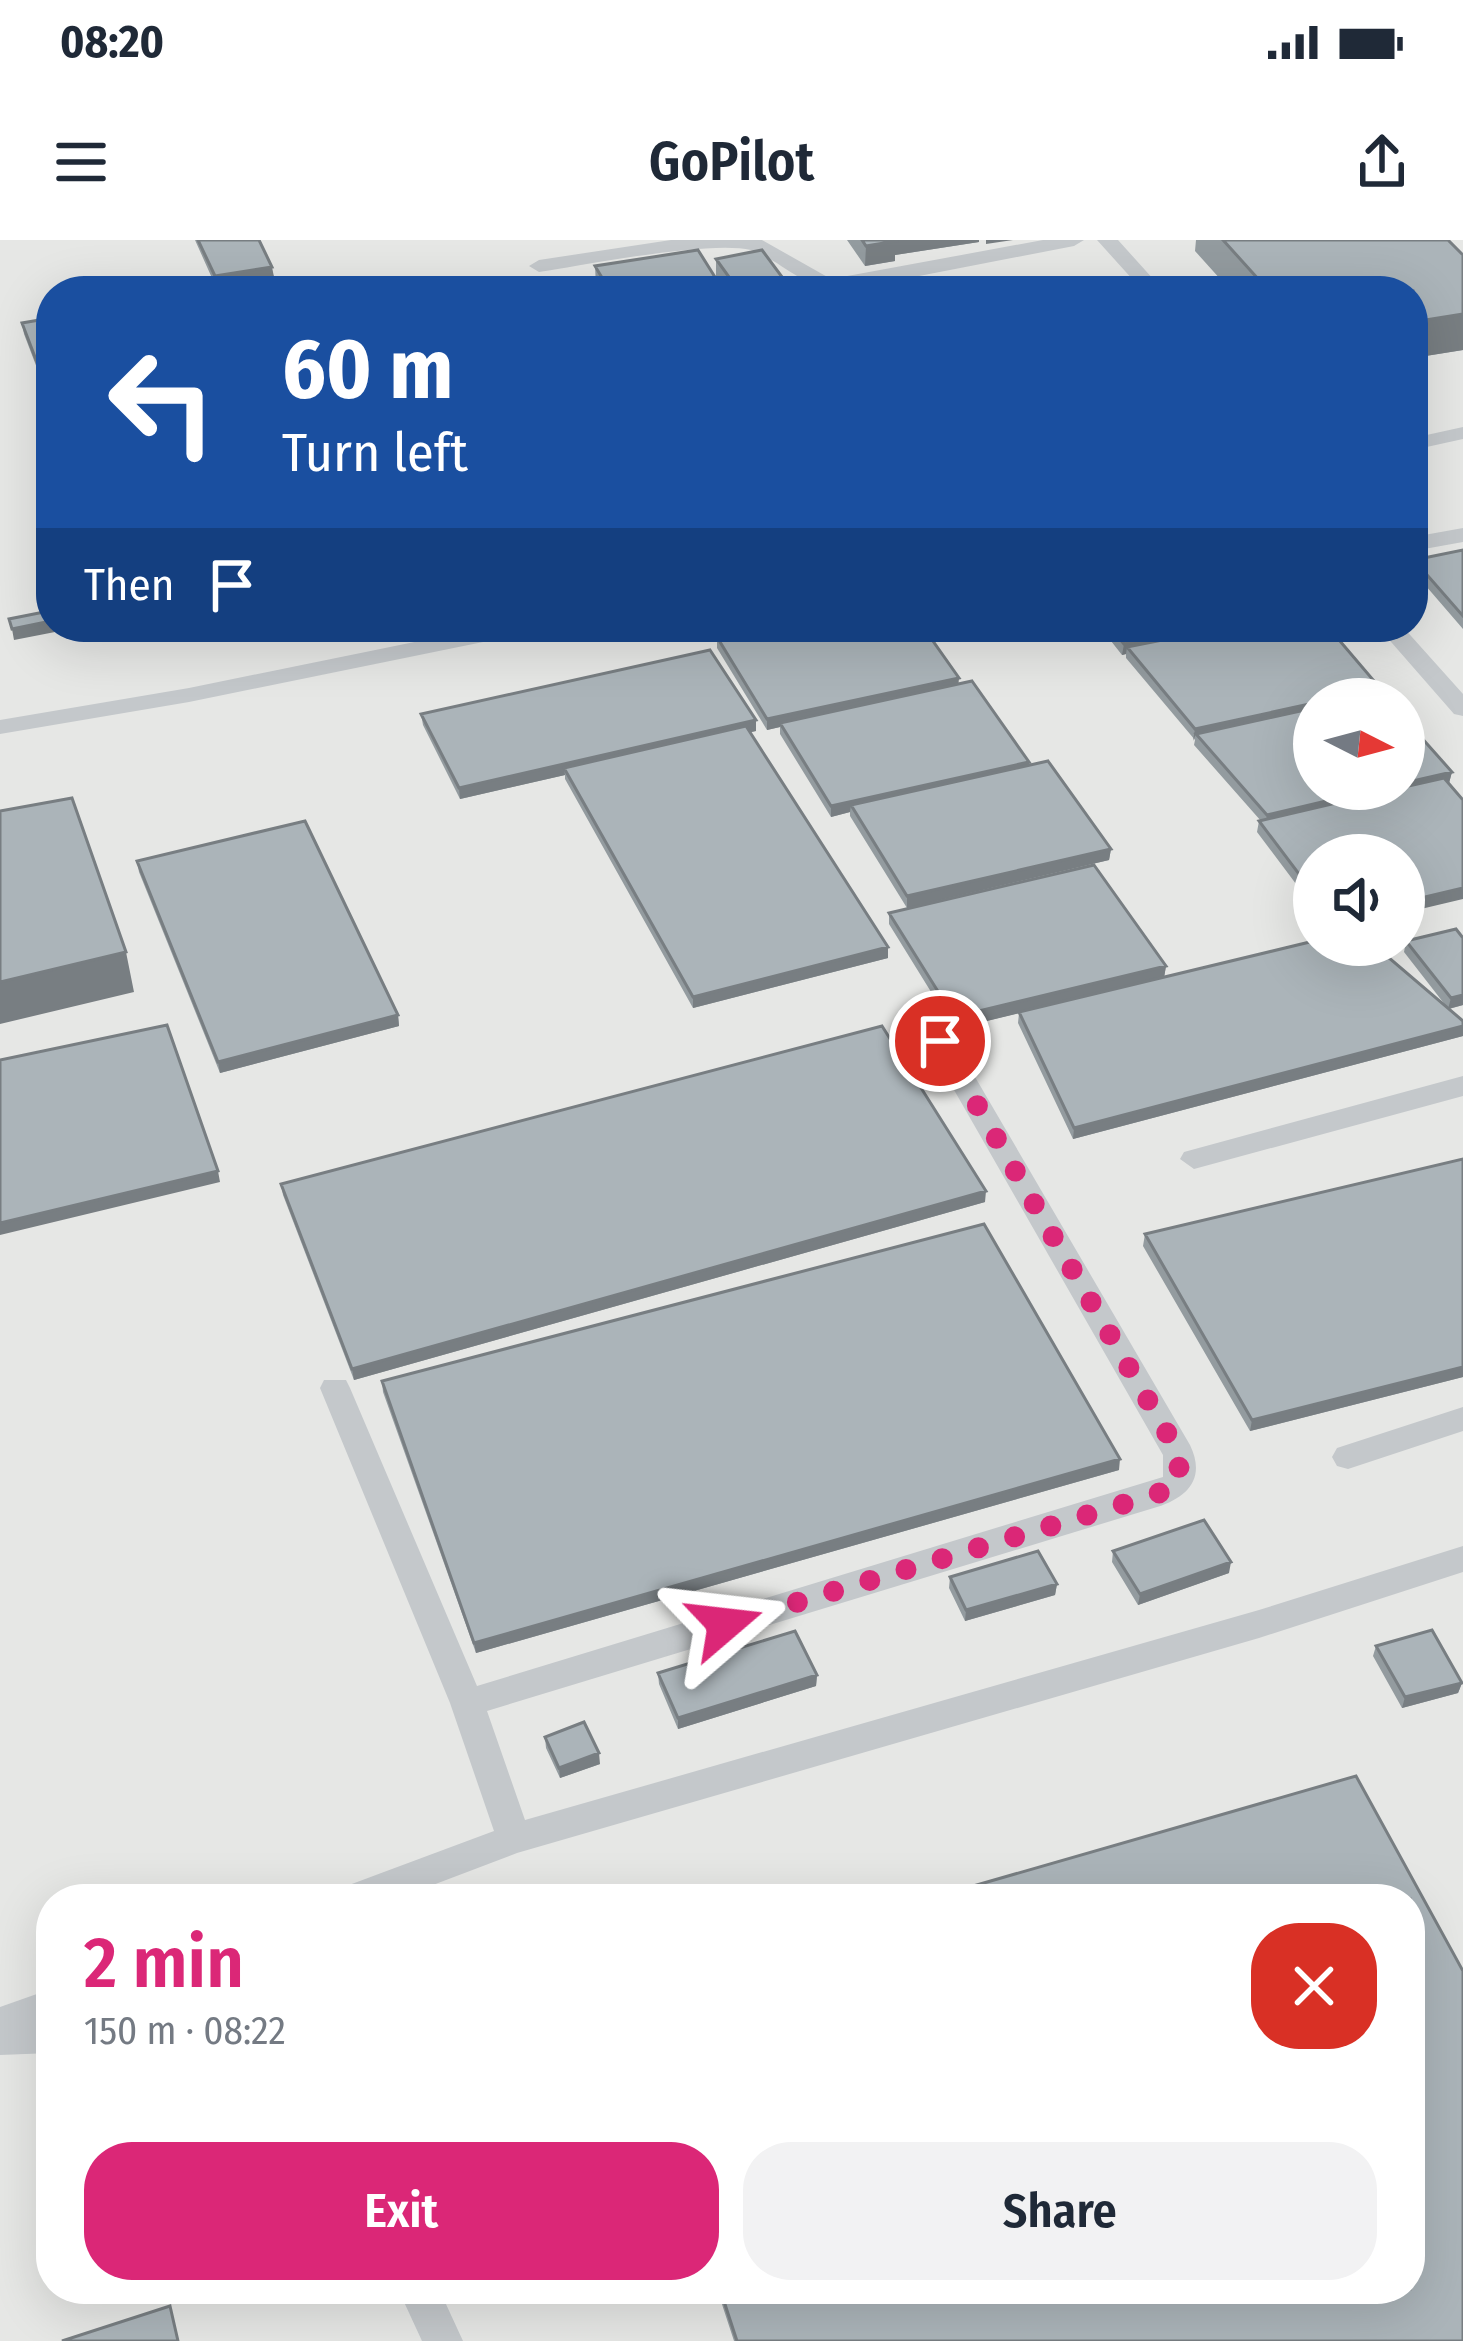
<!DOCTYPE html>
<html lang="en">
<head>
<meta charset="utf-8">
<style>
  :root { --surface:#fff; --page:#f2f2f3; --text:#1f2937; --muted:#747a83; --accent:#db2777 }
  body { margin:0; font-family:"Fira Sans Condensed",sans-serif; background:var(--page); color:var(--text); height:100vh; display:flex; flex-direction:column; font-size:45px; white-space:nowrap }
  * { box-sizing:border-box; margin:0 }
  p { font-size:39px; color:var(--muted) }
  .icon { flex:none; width:66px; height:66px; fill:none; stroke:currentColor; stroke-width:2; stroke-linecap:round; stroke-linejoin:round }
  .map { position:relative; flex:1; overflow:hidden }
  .side { position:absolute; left:36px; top:1644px; width:1389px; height:420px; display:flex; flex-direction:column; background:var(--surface); border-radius:48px; box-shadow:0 12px 48px #0002 }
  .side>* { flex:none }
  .top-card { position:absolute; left:36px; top:36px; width:1392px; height:366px; border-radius:48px; box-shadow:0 12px 48px #0002; background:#1a4fa0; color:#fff; overflow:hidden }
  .needle { width:78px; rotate:96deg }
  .tools { position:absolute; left:1293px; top:438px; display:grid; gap:24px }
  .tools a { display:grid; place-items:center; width:132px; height:132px; border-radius:50%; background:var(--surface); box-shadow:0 12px 48px #0002; font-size:60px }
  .pin { position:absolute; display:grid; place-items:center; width:102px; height:102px; color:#fff; margin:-51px; border:6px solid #fff; border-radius:50%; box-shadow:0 3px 12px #0007 }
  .me { position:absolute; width:132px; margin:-66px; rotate:73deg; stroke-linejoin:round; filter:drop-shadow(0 0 9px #0008) }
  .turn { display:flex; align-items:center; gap:42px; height:252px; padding:0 48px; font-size:54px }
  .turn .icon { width:156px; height:156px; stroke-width:2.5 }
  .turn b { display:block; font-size:84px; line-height:102px }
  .then { display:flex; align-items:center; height:114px; padding:0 48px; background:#0003; gap:24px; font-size:45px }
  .round { display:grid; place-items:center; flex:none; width:126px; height:126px; border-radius:48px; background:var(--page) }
  .head { display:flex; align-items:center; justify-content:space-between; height:204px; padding:0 48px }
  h1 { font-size:72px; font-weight:600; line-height:90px; color:var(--accent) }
  .cta { display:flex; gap:24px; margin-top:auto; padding:24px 48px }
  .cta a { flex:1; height:138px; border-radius:48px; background:var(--accent); color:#fff; font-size:48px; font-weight:600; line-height:138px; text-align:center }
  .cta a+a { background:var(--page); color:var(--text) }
  .status { display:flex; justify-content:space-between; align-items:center; height:84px; padding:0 60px; background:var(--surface); direction:ltr }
  .status svg { height:33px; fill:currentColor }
  header { display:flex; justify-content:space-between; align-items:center; height:156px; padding:0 48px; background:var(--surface); font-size:54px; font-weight:600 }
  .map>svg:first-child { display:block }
  .built { fill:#e6e7e5; fill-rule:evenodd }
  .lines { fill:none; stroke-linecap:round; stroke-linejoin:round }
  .service { fill:#c4c8cb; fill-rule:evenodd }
  .wall { fill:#939b9f }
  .shaded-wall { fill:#787e82 }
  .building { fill:#abb4b9; stroke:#787e82; stroke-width:3 }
  .route { stroke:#db2777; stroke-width:21; stroke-dasharray:0 37.8 }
</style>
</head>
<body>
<div class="status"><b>08:20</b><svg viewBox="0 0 49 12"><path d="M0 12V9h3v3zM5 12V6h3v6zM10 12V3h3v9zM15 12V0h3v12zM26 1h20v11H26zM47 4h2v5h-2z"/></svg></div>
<header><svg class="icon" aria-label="menu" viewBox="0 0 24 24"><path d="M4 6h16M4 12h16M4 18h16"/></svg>GoPilot<svg class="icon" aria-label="share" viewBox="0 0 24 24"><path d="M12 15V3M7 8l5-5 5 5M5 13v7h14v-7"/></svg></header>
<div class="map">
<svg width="1463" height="2101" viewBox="0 0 1463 2101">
  <rect width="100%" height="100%" fill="#f5f5f1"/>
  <!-- built -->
  <path class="built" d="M0,0H1463V2101H0ZM51,51H1413V387H51ZM1314,459H1404V549H1314ZM1314,615H1404V705H1314ZM51,1659H1410V2049H51Z"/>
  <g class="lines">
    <!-- service -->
    <path class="service" d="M671,0H762L831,39L1043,0H1084L1074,6L842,51C806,51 784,22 751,10C710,0 586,25 539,32L529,26L539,20Z
      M1097,0H1118L1164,51H1143Z
      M1463,187V199L1413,210V198Z
      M1463,288V302L1413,311V297Z
      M488,387H534L522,394L189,462L0,494V480L189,448Z
      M1378,387H1403L1463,454V476L1454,474Z
      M940,792L954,801L1190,1205C1206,1238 1188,1257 1157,1267L487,1471L525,1580L1259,1370L1463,1306V1332L1259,1398L517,1613L396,1659H336L341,1648L494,1591L450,1463L320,1148L324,1140H346L350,1148L477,1446L1163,1237V1215L926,801Z
      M1463,836V856L1194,929L1180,919L1184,912Z
      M1463,1167V1191L1348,1229L1337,1226L1332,1217L1337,1208Z
      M51,1749V1813L0,1815V1767Z
      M398,2049H439L463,2101H422Z"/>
  </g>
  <!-- wall -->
  <path class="wall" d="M195,0H259L274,37L216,47Z
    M847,0H979V2L895,15V21L865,26Z
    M1196,0H1448L1463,15V110L1413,118V51H1231L1195,11Z
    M716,19L788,45V51H724L720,46V51H599L596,46L595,26L716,37Z
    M51,78V165L24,94L22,83Z
    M1463,310V389L1413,331L1414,320Z
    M1100,387H1328L1380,448L1379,453L1452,532L1449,543L1314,615V668L1257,592L1259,581H1261L1194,505L1195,500L1126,418V414L1122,415Z
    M717,397L958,444L1029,522V525L1111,609L1109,620L907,668L850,576V572L831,577L780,494V487L767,490L717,408Z
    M421,474L756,491L750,492L888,718L693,768L565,539V535L460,559L423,485Z
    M137,621L398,775L399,786L220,833L139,632Z
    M889,673L1166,726L1164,737L1446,766L1404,712L1406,701L1463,698V765L1449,769L1463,781V796L1073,899L1018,783L1019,773L954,789L889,684Z
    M1463,919V1137L1250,1191L1143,1006L1145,994Z
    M281,944L985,962L354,1140L283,955Z
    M382,1141L1119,1230L476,1413L383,1152Z
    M1113,1311L1229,1333L1138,1365L1112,1322Z
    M950,1337L1057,1344L1055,1355L965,1381L949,1348Z
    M1376,1406L1462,1443L1458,1453L1402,1468L1373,1416Z
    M658,1433L817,1435L816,1446L678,1489L659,1444Z
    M545,1497L600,1524L560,1538L546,1508Z
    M717,2049H1410L1463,2101H734Z"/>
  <!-- shaded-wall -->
  <path class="shaded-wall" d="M892,0H979V2L895,15V21L865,26L866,6Z
    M986,0H1013L986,4Z
    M272,27L274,37L216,47L215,36Z
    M720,45L721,51H681Z
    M788,45V51H755Z
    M1463,74V110L1413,118V82Z
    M51,381V387H54L55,392L14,400L12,389Z
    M1192,387H1234L1127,407L1126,414L1122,415L1124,404Z
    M959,438L958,449L780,483V487L767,490V479Z
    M1380,448L1378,459H1332Z
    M1314,463V474L1196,494L1193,501L1195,489Z
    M756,480V491L568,534L564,528L565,535L460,559L459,548Z
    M1029,522L1028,533L851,565L850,572L831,577V566Z
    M1452,532L1449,543L1265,586L1267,575L1377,549H1404V543Z
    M1111,609L1109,620L907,668V656Z
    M1463,648V659L1404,673V662Z
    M888,707V718L693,768V757Z
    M126,712L134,752L0,784V742Z
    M1166,726L1164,738L954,789V777Z
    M1463,755V765L1448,769L1451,758Z
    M398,775L399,786L220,833L218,822Z
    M1463,786V796L1073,899L1074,888Z
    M218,931L220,942L0,995V983Z
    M986,951L985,962L354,1140L352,1129Z
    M1463,1127V1137L1250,1191L1252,1180Z
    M1120,1219L1119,1230L476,1413L474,1403Z
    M1231,1322L1229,1333L1138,1365L1140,1354Z
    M1057,1344L1055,1355L965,1381L966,1370Z
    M817,1435L816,1446L678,1489V1478Z
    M1462,1443L1458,1453L1402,1468L1405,1457Z
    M599,1513L600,1524L560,1538L559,1528Z"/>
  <!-- building -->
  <path class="building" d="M198,0H259L272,27L215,36Z
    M862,0H895L896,1L866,6Z
    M1223,0H1448L1463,15V74L1413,82V51H1269Z
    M698,10L720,45L681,51H610L595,26Z
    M762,10L788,45L756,51H739L716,19Z
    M246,44L250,51H208Z
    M1019,46L1023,51H993Z
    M51,78V159L22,83Z
    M1463,310V376L1414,320Z
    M49,371L51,381L12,389L9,379Z
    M765,387H923L959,438L767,479L717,397Z
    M1110,387H1192L1124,404Z
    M1228,387H1328L1380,448L1332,459H1314V463L1195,489L1127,407Z
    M710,410L756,480L459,548L421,474Z
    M972,441L1029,522L831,566L780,483Z
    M1382,453L1387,459H1354Z
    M1314,468V549H1377L1267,575L1196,494Z
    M1404,478L1452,532L1404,543Z
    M746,486L888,707L693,757L564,528Z
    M1048,521L1111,609L907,656L851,565Z
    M1444,538L1463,560V648L1404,662V615H1314V654L1259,581L1396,549H1404V547Z
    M72,558L126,712L0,742V571Z
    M305,581L398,775L218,822L137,621Z
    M1094,625L1166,726L954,777L889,673Z
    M1456,689L1463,698V755L1451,758L1406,701Z
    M1314,701V705H1374L1463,781V786L1074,888L1019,772Z
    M167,785L218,931L0,983V820Z
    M882,786L986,951L352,1129L281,944Z
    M1463,919V1127L1252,1180L1145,994Z
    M984,984L1120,1219L474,1403L382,1141Z
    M1204,1280L1231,1322L1140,1354L1113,1311Z
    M1038,1311L1057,1344L966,1370L950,1337Z
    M1432,1390L1462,1443L1405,1457L1376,1406Z
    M795,1391L817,1435L678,1478L658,1433Z
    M584,1482L599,1513L559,1528L545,1497Z
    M1356,1536L1463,1731V2101H737L720,2049H1410V1659H928Z
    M170,2066L178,2101H62Z"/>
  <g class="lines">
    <!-- route -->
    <path class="route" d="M725,1384L1157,1254L1179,1243V1214L940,801"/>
  </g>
</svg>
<div class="tools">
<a><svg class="needle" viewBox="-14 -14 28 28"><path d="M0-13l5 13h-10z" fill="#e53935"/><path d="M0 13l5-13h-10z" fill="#747a83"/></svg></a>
<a><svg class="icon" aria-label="sound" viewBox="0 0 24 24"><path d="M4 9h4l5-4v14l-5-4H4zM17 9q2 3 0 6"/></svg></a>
</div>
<div class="pin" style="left:940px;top:801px;background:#d93025"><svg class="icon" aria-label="arrive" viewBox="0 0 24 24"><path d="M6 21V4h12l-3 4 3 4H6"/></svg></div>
<svg class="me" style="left:725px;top:1384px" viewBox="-20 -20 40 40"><path d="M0-17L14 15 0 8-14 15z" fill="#db2777" stroke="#fff" stroke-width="4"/></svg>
<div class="top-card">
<div class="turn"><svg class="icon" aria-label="left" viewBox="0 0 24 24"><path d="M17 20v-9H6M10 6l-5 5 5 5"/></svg><div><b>60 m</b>Turn left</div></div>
<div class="then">Then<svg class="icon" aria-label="arrive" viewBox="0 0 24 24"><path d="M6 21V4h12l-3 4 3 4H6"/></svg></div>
</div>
<section class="side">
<div class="head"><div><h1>2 min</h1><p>150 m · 08:22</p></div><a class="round" style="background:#d93025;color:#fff"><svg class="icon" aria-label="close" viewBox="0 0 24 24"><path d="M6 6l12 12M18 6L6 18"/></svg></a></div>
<div class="cta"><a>Exit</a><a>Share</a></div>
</section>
</div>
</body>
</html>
